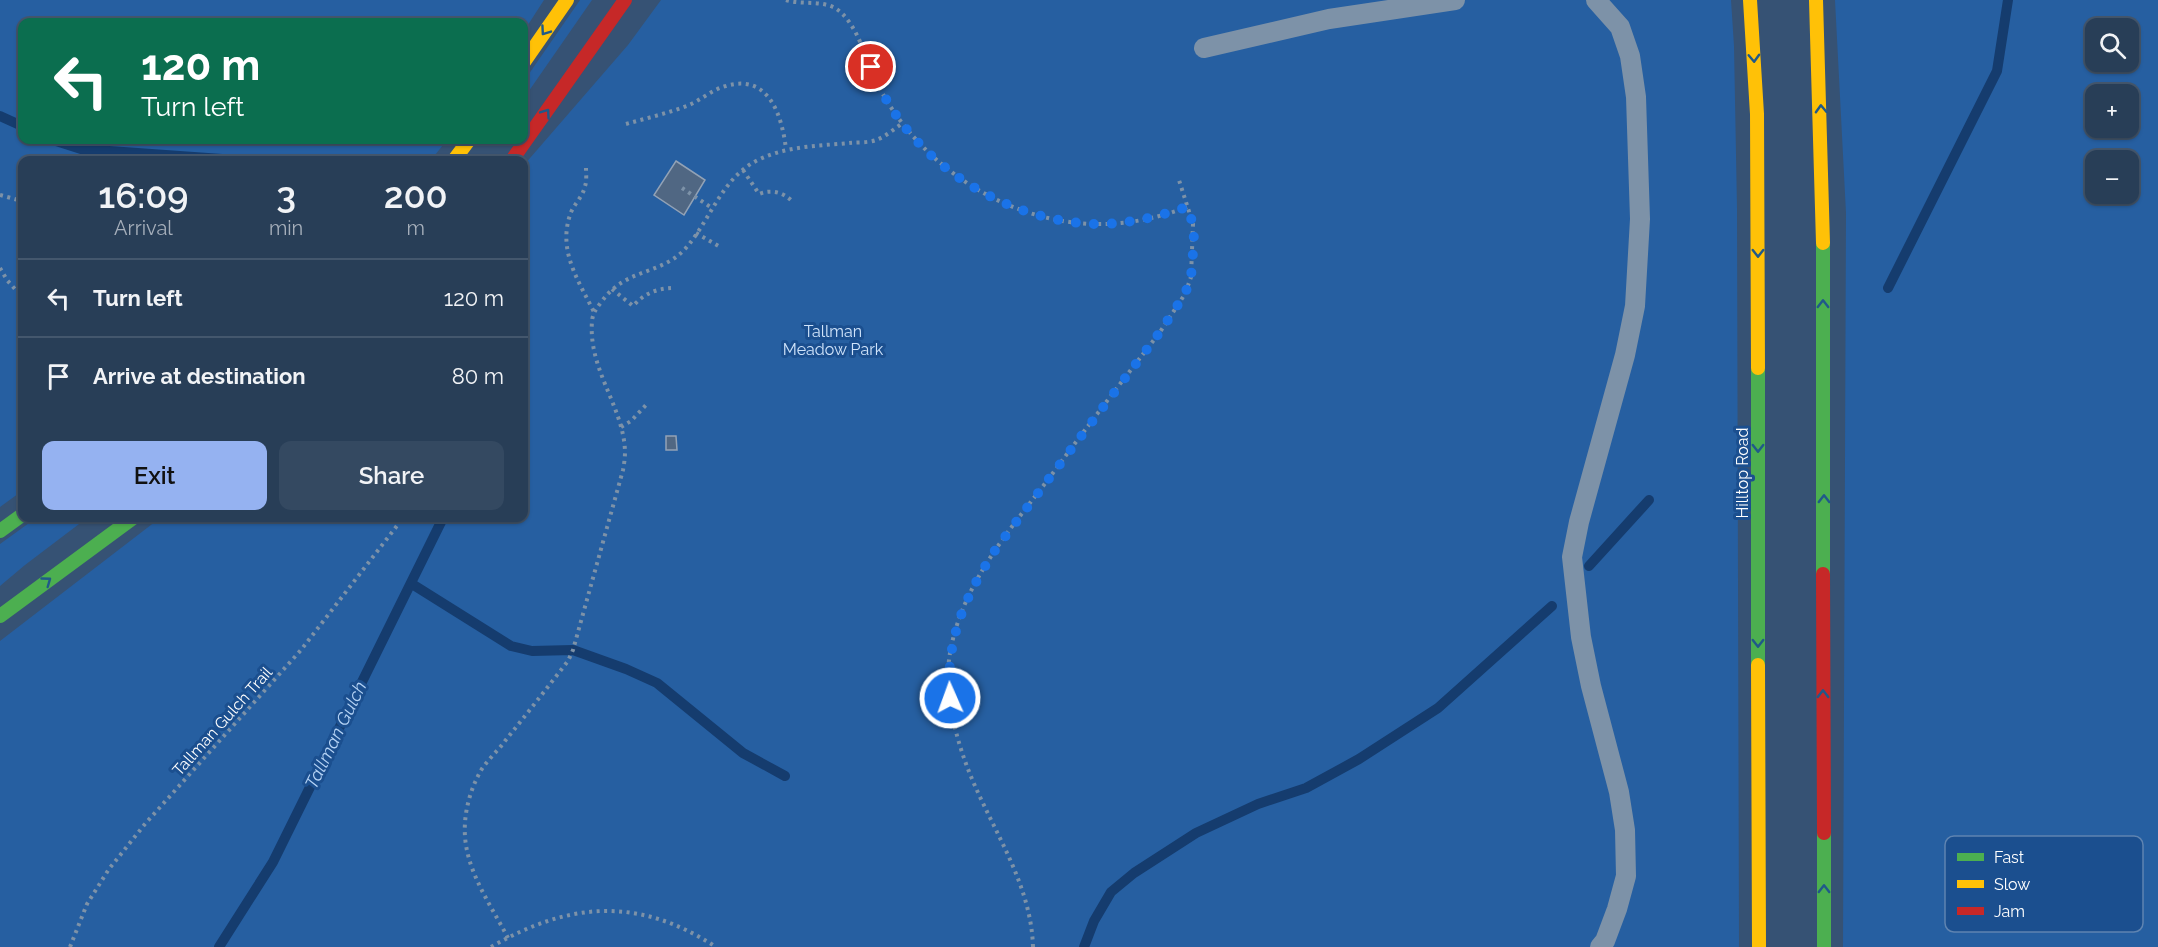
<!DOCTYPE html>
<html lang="en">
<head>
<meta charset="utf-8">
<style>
  :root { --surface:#283e57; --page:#344961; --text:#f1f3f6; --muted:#a5aeba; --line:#44576d; --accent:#95b2f1 }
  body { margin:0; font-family:Raleway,sans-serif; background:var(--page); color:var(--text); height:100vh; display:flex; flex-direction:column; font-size:22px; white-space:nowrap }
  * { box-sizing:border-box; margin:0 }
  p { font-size:20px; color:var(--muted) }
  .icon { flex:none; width:33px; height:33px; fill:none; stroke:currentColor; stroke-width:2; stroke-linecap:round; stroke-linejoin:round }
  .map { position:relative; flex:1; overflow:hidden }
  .drawer { position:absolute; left:18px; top:156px; width:510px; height:366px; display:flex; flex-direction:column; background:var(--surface); border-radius:12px; box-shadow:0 2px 4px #0004,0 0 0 2px var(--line) }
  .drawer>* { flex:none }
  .banner { position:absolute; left:18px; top:18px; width:510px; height:126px; border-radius:12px; box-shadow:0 2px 4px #0004,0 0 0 2px var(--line); background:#0b6e4f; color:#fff; overflow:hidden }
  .controls { position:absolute; left:2085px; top:18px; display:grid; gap:12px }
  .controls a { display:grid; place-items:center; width:54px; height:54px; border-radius:12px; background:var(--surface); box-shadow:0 2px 4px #0004,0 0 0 2px var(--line); font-size:30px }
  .pin { position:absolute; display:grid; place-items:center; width:51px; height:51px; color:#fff; margin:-26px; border:3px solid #fff; border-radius:50%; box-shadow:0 2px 6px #0007 }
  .me { position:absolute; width:66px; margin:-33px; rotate:358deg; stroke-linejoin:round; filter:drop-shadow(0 0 4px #0008) }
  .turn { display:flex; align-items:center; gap:21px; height:126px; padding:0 24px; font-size:27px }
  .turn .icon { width:78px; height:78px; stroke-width:2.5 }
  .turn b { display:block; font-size:42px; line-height:51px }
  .eta { display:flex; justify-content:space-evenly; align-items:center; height:102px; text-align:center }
  .eta b { font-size:36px; font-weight:600; line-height:42px }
  .primary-button { display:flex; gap:12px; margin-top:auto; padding:12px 24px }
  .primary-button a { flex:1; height:69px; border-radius:12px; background:var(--accent); color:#111; font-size:24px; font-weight:600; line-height:69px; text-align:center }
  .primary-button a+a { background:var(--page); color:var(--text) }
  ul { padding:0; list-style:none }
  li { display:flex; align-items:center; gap:18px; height:78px; padding:0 24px; border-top:2px solid var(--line) }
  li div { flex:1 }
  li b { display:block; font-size:22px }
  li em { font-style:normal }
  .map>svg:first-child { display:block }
  .green { fill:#265fa1; fill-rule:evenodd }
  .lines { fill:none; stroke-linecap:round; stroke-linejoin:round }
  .stream { stroke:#153c6e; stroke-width:10 }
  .building { fill:#506783; stroke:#92a2b6; stroke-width:1.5 }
  .path { stroke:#7d92a8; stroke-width:4; stroke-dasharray:3 4.5; stroke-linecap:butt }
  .lane { stroke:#7d92a8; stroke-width:20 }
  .fast { stroke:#4caf50; stroke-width:14 }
  .slow { stroke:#ffc107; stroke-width:14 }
  .jam { stroke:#c62828; stroke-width:14 }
  .oneway { stroke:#205989 }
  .route { stroke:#1a73e8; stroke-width:10; stroke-dasharray:0 18 }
  .labels { text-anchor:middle; stroke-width:6; stroke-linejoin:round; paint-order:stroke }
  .park-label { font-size:16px; fill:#cfe3fa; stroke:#1b4f8f }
  .street-label { font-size:16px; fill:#fff; stroke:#1b4f8f }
  .water-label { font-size:18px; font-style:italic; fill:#b5d3f5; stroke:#1b4f8f }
  .key { fill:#1b4f8f; stroke:#5f84b1; stroke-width:1.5 }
  .key-label { font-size:16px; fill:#fff }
</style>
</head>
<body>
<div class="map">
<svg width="2158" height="947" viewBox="0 0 2158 947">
  <rect width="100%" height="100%" fill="#365274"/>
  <!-- green -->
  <path class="green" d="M0,0H544L524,31V22H22V140H447L431,160H22V491L0,507Z
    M580,0H592L524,98V81Z
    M661,0H1731L1734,46L1737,208L1739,947H0V641L160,518H524V165L628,45Z
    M1835,0H2158V947H1843L1846,213ZM2096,28H2128V62H2096ZM2096,94H2128V128H2096ZM2096,160H2128V194H2096Z
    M36,518H87L25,565L0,586V544Z"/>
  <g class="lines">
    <!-- stream -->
    <path class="stream" d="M0,116L22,126
      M53,140L81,149L236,160
      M1888,288L1997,71L2008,0
      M1589,566L1649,500
      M412,584L511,646L532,651L573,650L626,669L657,683L743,753L785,776
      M219,947L273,862L443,518
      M1084,947L1094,921L1111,892L1134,873L1196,833L1258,804L1306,788L1359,759L1438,708L1552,606"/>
  </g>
  <!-- building -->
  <path class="building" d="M676,161L705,180L684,215L654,195Z
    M666,436H676L677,450H666Z"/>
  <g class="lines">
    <!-- path -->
    <path class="path" d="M786,0C802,5 820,0 835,8C858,22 867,64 879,87C924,173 1023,233 1121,223C1143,221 1166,215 1187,207
      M626,124C647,118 669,113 689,105C701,100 713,89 726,86C769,73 782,116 786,149
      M586,168C586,173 587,181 585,186C583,197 573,205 570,215C558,251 578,280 594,312
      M743,170L759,194C772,189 783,192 793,202
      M682,188L712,208
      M0,195L22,201
      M696,233L722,248
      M0,268L7,280L22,297
      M612,289L633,306C644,294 655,289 671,288
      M621,427L631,421L647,404
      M508,938C493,909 471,878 466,845C462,821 468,795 479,774C485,762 497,752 505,741C526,715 547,688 568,661L573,650L623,470C624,465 625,458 625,452C624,407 588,370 592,321C593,312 597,308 602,301C626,268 661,275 685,249C711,220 722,176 760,159C788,146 818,146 849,143C857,142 868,143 876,140C885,137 894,129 903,123
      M70,947L87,904L109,869L145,824L301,650L403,518
      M491,947C569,902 638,896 716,947
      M1033,947C1031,879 987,823 965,761C953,727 944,688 950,653C962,584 1009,531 1050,477C1086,428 1123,380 1160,332L1185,294L1191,277L1193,224L1178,177"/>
    <!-- lane -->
    <path class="lane" d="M1596,0L1620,27L1630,56L1636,97L1640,219L1635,306L1625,355L1579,522L1572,557L1581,637L1591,686L1619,792L1625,830L1626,876L1617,909L1605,941L1600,947
      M1204,48L1329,19L1455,0"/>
    <!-- fast -->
    <path class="fast" d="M1823,243V574
      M1758,368V665
      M0,531L22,515
      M0,616L133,518
      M1824,833V947"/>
    <!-- slow -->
    <path class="slow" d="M1750,0L1757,114L1758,368
      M1816,0L1823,243
      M524,62L567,0
      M454,160L469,140
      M1758,665L1759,947"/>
    <!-- jam -->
    <path class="jam" d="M512,160L625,0
      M1823,574L1824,833"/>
  </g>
  <!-- one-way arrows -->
  <defs><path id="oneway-chevron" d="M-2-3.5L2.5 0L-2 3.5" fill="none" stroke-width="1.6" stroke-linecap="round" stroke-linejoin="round" transform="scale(1.5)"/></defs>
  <g class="oneway">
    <use href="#oneway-chevron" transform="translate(545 31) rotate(125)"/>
    <use href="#oneway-chevron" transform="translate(1754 58) rotate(88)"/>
    <use href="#oneway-chevron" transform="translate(1821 109) rotate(-92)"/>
    <use href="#oneway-chevron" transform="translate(546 113) rotate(-55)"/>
    <use href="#oneway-chevron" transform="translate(1758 253) rotate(90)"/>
    <use href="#oneway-chevron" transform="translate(1823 304) rotate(-90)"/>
    <use href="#oneway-chevron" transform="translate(1758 448) rotate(90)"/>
    <use href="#oneway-chevron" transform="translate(1824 499) rotate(-90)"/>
    <use href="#oneway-chevron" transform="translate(47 581) rotate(-36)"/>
    <use href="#oneway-chevron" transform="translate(1758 643) rotate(90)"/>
    <use href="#oneway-chevron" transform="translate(1823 694) rotate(-90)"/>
    <use href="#oneway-chevron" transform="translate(1824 889) rotate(-90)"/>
  </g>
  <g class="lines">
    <!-- route -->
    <path class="route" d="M871,67C904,157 999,220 1093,224C1125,225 1157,217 1187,207L1193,224L1194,240L1191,277L1185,294L1160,332L998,546C966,594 945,639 950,698"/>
  </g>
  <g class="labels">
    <!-- park labels -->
    <g class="park-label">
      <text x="833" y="337">Tallman<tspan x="833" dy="18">Meadow Park</tspan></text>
    </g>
    <!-- street labels -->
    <g class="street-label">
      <text transform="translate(1742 473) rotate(-90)" y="6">Hilltop Road</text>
      <text transform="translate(222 721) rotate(-48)" y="6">Tallman Gulch Trail</text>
    </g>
    <!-- water labels -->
    <g class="water-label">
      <text transform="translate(336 735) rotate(-64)" y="6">Tallman Gulch</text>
    </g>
  </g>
  <!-- legend -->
  <rect x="1945" y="836" width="198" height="96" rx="9" class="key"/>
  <rect x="1957" y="853" width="27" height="8" fill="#4caf50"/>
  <rect x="1957" y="880" width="27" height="8" fill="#ffc107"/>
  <rect x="1957" y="907" width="27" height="8" fill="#c62828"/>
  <g class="key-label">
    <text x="1994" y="863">Fast</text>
    <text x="1994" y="890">Slow</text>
    <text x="1994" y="917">Jam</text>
  </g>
</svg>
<div class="controls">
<a><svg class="icon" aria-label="search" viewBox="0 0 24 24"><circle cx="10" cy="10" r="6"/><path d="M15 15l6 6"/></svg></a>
<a>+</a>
<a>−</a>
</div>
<div class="pin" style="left:871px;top:67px;background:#d93025"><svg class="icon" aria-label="arrive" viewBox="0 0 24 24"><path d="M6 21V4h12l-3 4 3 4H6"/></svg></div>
<svg class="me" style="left:950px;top:698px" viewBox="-20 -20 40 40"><circle r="17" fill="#1a73e8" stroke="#fff" stroke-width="3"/><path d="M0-11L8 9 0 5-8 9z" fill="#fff"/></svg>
<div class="banner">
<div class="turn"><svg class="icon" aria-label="left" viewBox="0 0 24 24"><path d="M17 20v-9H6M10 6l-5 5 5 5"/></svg><div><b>120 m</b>Turn left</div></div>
</div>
<section class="drawer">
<div class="eta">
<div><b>16:09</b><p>Arrival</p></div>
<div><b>3</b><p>min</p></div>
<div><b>200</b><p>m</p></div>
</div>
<ul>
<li><svg class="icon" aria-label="left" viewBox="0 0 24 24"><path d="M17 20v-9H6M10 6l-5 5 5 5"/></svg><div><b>Turn left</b></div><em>120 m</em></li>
<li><svg class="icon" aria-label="arrive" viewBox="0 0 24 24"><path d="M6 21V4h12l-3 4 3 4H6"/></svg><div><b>Arrive at destination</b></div><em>80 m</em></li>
</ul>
<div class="primary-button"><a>Exit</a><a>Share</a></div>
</section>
</div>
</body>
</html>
